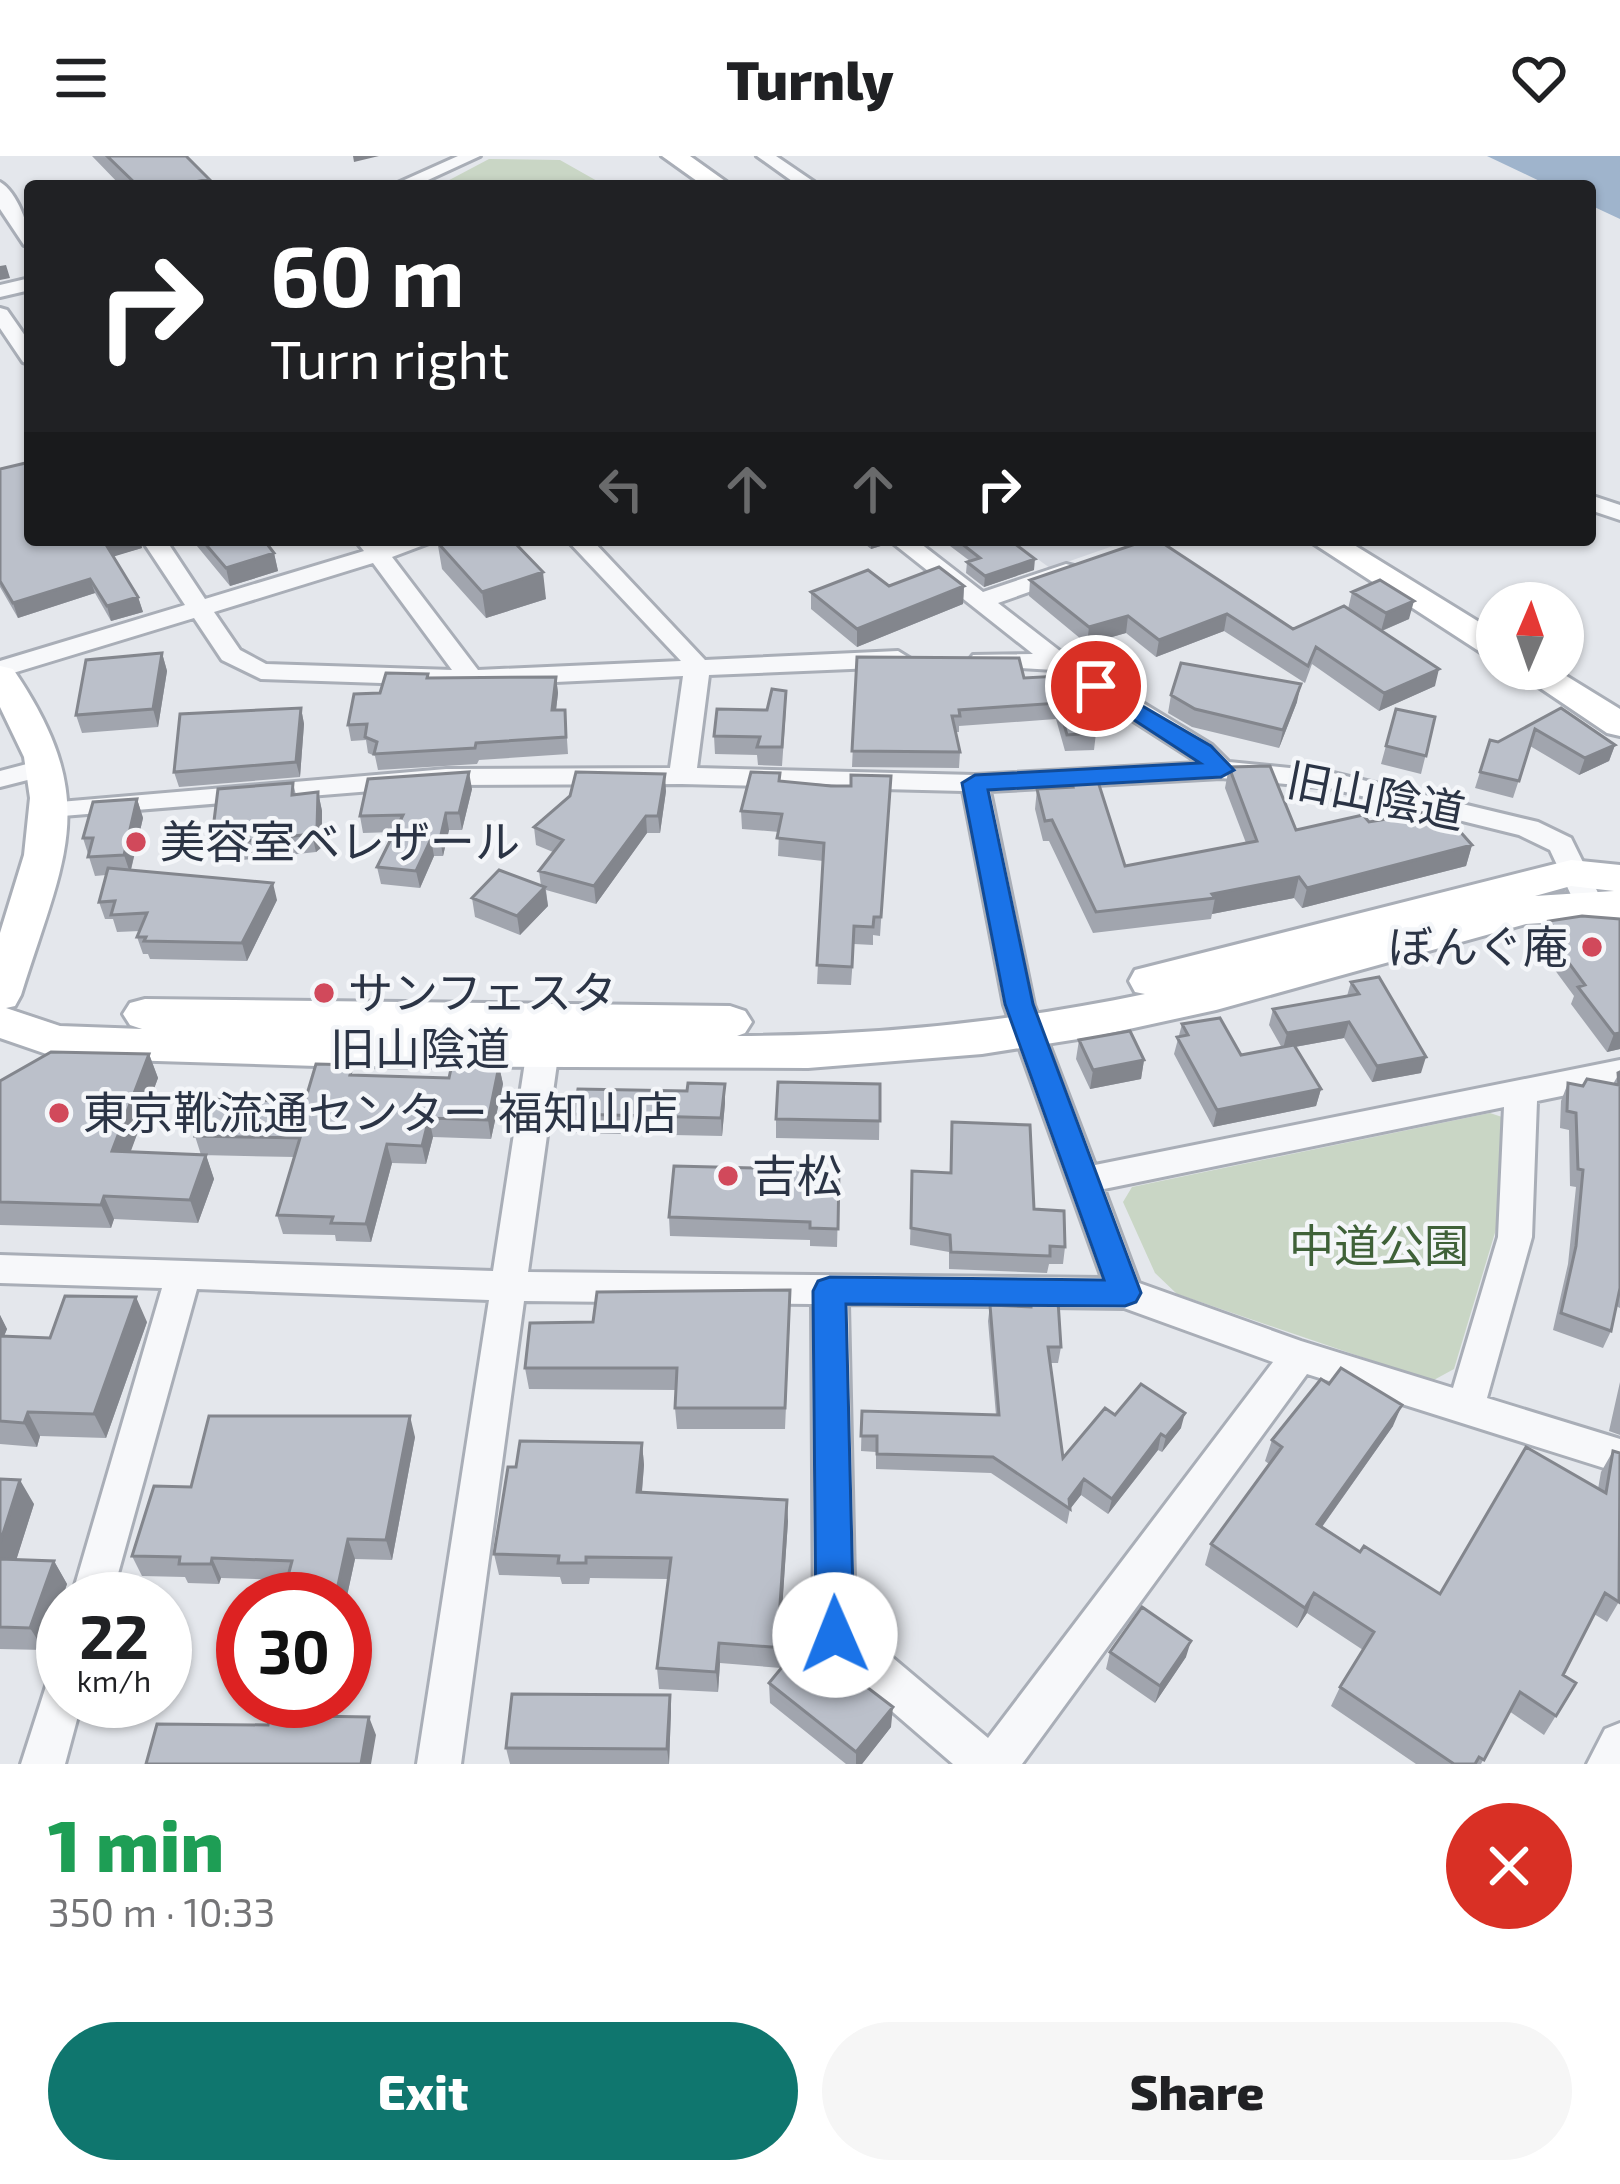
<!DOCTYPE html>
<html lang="en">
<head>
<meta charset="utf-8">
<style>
  :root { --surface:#fff; --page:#f6f6f6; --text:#202124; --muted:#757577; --accent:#0f766e }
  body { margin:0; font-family:"Exo 2","Noto Sans JP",sans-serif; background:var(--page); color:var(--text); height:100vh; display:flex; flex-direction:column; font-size:45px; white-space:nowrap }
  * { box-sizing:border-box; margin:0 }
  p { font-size:39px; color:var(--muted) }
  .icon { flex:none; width:66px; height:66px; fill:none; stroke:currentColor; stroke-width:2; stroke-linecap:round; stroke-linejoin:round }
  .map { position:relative; height:1608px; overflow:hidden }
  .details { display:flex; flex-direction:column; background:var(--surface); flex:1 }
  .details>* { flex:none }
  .hud { position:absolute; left:24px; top:24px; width:1572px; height:366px; border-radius:12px; box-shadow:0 3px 9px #0004; background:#202124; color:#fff; overflow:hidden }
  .needle { width:78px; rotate:2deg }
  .tools { position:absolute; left:1476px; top:426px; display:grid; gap:24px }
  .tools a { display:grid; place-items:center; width:108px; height:108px; border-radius:50%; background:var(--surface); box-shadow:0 3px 9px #0004; font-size:60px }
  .speed { position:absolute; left:36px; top:1416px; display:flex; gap:24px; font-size:60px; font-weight:700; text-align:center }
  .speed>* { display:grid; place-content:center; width:156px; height:156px; border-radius:50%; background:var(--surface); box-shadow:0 3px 9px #0004; line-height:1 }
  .speed small { font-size:30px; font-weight:400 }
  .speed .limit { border:18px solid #d22; background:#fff; color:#111 }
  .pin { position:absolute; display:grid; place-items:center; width:102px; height:102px; color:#fff; margin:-51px; border:6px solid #fff; border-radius:50%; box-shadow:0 3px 12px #0007 }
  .me { position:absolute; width:132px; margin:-66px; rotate:359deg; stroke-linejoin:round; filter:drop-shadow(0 0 9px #0008) }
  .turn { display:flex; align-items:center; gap:42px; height:252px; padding:0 48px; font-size:54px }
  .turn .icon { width:156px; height:156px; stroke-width:2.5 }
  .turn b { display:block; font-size:84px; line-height:102px }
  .lanes { display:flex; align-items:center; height:114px; padding:0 48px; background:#0003; justify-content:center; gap:60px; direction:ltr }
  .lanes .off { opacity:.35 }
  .round { display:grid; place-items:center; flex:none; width:126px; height:126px; border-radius:63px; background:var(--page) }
  .summary { display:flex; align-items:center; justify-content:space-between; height:204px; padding:0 48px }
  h1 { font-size:72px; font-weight:800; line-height:90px; color:#1e9e55 }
  .button { display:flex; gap:24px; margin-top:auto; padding:24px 48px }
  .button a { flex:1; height:138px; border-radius:72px; background:var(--accent); color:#fff; font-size:48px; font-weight:800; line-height:138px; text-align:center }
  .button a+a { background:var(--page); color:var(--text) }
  header { display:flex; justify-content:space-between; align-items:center; height:156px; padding:0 48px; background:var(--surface); font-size:54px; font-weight:800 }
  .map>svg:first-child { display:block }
  .built { fill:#d2d6de }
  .green { fill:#c9d6c5 }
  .water { fill:#9fb4cc }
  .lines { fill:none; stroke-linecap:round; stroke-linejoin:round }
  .street-casing { stroke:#a9aeb7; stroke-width:6 }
  .secondary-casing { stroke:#a9aeb7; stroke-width:6 }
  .street { fill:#f7f8fa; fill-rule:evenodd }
  .secondary { fill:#fff; fill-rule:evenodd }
  .wall { fill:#a1a5ae }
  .shaded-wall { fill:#83868d }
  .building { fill:#bbc0ca; stroke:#83868d; stroke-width:3 }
  .route { fill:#1a73e8; stroke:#114b97; stroke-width:3 }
  .poi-dot { fill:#d1495b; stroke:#f4f6f9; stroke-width:4.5 }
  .labels { text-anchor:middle; stroke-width:9; stroke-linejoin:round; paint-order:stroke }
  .street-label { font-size:45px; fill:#2b3445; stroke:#f4f6f9 }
  .poi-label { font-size:45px; fill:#2b3445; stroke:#f4f6f9; text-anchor:start }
  .park-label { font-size:45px; fill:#3f6138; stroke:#f4f6f9 }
</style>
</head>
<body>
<header><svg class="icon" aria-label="menu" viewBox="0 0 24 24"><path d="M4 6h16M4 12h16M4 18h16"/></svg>Turnly<svg class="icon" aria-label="heart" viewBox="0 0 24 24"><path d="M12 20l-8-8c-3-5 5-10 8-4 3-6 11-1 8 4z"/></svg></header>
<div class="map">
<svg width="1620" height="1608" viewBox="0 0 1620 1608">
  <rect width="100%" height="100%" fill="#e4e7ec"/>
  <!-- built -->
  <path class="built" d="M1011,384H1130L1050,412Z"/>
  <!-- green -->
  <path class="green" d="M489,3L560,4L606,30H438Z
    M1490,957L1511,964L1497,1070L1454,1213L1432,1225L1177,1138L1155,1117L1123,1046L1132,1031Z"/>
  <!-- water -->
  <path class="water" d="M1487,0H1620V63L1590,49V30H1550Z"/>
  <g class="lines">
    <defs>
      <path id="street" d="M458,0H480L415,30H391Z
        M757,0H776L820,30H799Z
        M0,26C17,36 30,71 30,90L24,89L0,53Z
        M30,122V134L0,141V129Z
        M0,152L7,154L30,187V208L23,206L0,172Z
        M1590,339L1620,349V364L1590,354Z
        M142,384H166L205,443L364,395L355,384H379L383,389L437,384L392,401L478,514L681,505L567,384H592L705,504L898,495L911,503L898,511L709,519L697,612L975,619L1199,607L1054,514L973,509L969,504L973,499L1033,498L889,384H916L983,436L1066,408L1074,410V420L998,447L1069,502L1212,589L1229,606L1329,616L1538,666L1571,682L1603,747L1598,754H1578L1550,694L1519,679L1329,632L1221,622L990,635L1034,849L1095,1009L1620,904V928L1537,945L1532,1081L1487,1242L1620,1283V1317L1307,1218L1022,1608H953L820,1493L814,1479L812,1148L524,1145L461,1608H417L489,1144L197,1133L111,1443H71L162,1132L0,1127V1099L493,1115L527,893L539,866H561L566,874L559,893L528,1116L1102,1122L1004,849L963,635L682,628L446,629L38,662L34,656L38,650L48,647L446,613L670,612L683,520L471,530L261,523L222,504L194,462L0,521V505L185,449ZM373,407L452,514L266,508L240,494L214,456ZM1504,951L1498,1081L1453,1232L1301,1185L1139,1127L1104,1033ZM848,1148L1124,1152L1273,1206L988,1582L855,1470Z
        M46,603L55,605L59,611L55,617L0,631V615Z
        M63,1518V1545H82L65,1608H21L48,1524Z
        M1620,1567V1608H1587L1605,1573Z"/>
      <path id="secondary" d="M662,0H690L732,30H704Z
        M1308,384H1346L1497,477V502L1485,499Z
        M0,510L13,513C103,645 64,701 21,839L15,850L6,852L60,870L142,873L130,869L123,858L130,847L145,843L730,850L745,855L752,866L745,877L737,880C874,880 1011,866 1145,838L1135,836L1129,825L1135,814L1571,704L1620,709V762L1526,768L1216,854L1097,880L982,898L808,912L317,910L58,902L0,882V777L24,699L30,642L24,601L0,551ZM1571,730L1614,735L1535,740Z
        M1512,513H1555L1620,553V580L1607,577Z"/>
    </defs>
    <!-- street casing -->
    <use href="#street" class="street-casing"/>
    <!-- secondary casing -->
    <use href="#secondary" class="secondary-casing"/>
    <!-- street -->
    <use href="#street" class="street"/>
    <!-- secondary -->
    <use href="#secondary" class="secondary"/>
  </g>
  <!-- wall -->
  <path class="wall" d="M92,0H186L209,23L210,30H121Z
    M0,313L30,384H140L142,392L113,400L138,441L143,456L111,465L95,437L18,462L0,431Z
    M192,384H264L274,397L278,415L230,430Z
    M437,384H512L546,443L486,462L442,413Z
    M860,384H888L887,388L871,393Z
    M942,384H1010L1034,414L984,431L966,417L967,406L970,405Z
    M1147,384L1293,473L1348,453L1352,436L1409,463L1382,475L1435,530L1379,555L1312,508L1305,527L1224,475L1156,501L1126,477L1087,488L1029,440L1030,424Z
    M889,430H964L963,448L857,491L811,453V436Z
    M162,497L167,515L158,571L82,577L76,559Z
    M857,501L1024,522L1096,577L1094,594L1065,595L1056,563L959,570V576H955L960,596L959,612L852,611Z
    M556,521L558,537L556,554H565L568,598L479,604L477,608L378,614L375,600L368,597L366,584L351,585L348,569L380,537L429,522Z
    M1171,539L1297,546L1279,592L1192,571L1168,557Z
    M301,552L304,568L300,621L179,631L174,616Z
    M1561,552L1615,589L1609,605L1579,619L1530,590L1513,642L1475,632L1490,584L1498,586Z
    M786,553L782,610L758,609L757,599L715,598L714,580Z
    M1396,553L1435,561L1421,618L1381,608Z
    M1229,611L1296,674L1369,666L1472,689L1466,710L1302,752L1294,742L1212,758L1211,763L1093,777L1049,685H1043L1035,653L1037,633L1066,631L1068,615L1125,710L1246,687L1225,632Z
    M891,620L880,780L873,779V789L854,788L851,829L817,828L823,705L778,700L779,676L742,673L741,655L780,625L851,630Z
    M293,627L296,639L318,636L322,655V691L316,696L216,707L211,689Z
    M472,633L462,674H449L443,700H434L420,732L381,728L377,711L394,676L363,677L360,660Z
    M666,635L660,677H647L596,748L546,734L548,750L520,779L475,761L472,742L541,730L539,715L553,696L536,689L534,671Z
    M137,643L143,662L131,714L277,744L247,805L150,803L148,798H143L137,781L140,775L117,776L113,763H105L99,746L106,719L95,720L83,682Z
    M1620,763V893L1607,896L1571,848L1574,840L1546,802L1550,792L1543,782L1549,765Z
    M1351,826L1421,917L1372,926L1344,882L1295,891L1321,933L1316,950L1213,971L1174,898L1182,868L1241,899L1282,892L1269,869L1273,853L1347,840Z
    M1079,884L1144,904L1141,923L1090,933L1076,903Z
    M149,898L158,922L130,996L206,999L214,1023L198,1067L114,1063L111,1072L0,1069V925Z
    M499,910L503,928L491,983L433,981L426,1008L392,1007L371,1086L336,1085L335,1079L283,1078L277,1059L295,1001L201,999L195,980L305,945L355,919L449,922Z
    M1620,916V1152L1616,1150L1611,1175L1603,1192L1553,1174L1568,1108L1576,1031L1570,1030L1569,974L1560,972L1561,945L1568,927L1583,930L1613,928Z
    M725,928V947L722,980L576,977L574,958Z
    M880,928L879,984L776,982V963Z
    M952,966L1034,1053L1065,1091L1063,1108H1049L1047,1117L949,1113V1096L910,1089L912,1015L950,1017Z
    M839,1014L837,1091L810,1090V1084L670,1080L669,1061Z
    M990,1149L1061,1191L1058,1207H1051L1063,1302L1115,1259L1181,1272L1162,1296L1158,1294L1108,1358L1081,1339L1070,1353L1067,1368L991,1317L876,1313V1296L861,1295L862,1255L996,1259L988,1165Z
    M790,1156L785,1273H677L675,1252L676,1234L529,1233L525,1212L593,1166Z
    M0,1159L7,1173L4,1180L50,1182L147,1166L106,1282L40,1280L37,1291L0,1288Z
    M1620,1226V1279L1609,1275Z
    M1393,1270L1322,1371L1360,1396L1440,1438L1598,1333L1601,1316L1613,1295L1620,1444L1607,1466L1594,1458L1563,1519L1576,1527L1544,1579L1509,1555L1481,1608H1416L1331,1550L1340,1531L1363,1494L1307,1457L1297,1472L1205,1409L1211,1388L1269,1308L1265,1305L1272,1284Z
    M415,1281L392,1404L355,1403L345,1449V1443L287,1424L221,1422L219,1428L188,1427L185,1421L142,1420L132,1400L191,1331Z
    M642,1287L644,1309L642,1336L788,1365L781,1466L891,1571L862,1608H846L770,1547L769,1527L781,1512L720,1507L718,1536L659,1533L657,1512L668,1423L590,1422L589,1428H562L560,1421L499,1419L494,1398L516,1311Z
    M0,1323L34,1348L16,1404L54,1405L67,1428L44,1494L0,1493Z
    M1110,1496L1186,1501L1155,1547L1106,1513Z
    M670,1539L671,1555L669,1608H510L506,1592Z"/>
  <!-- shaded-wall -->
  <path class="shaded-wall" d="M353,0H379L354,6Z
    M209,23L210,30H176Z
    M6,109L10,122L0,124V110Z
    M115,384H140L142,392L109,402L105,387Z
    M871,384H888L887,388L871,393Z
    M274,397L278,415L230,430L226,412Z
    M1035,403L1034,414L984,431L985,420Z
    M543,416L546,443L486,462L482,436Z
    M90,423L95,437L18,462L13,447Z
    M964,430L963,448L857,491V473Z
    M138,441L143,456L111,465L107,450Z
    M1414,445L1409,463L1381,475L1386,457Z
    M1227,458L1224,475L1156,501L1159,484Z
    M1128,460L1126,477L1087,488L1089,471Z
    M162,497L167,515L158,571L153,553Z
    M1439,513L1435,530L1379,555L1384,537Z
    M556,521L558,537L554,571L552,554Z
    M1301,528L1297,546L1279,592L1283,574Z
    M301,552L304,568L300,621L296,606Z
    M1615,589L1609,605L1579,619L1585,602Z
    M469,616L472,633L462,674L459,657Z
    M665,618L666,635L660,677L658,660Z
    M318,636L322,655V691L316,696L312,678Z
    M137,643L143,662L130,717L124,699Z
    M446,657L449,674L443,700L440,683Z
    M646,660L647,677L596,748L594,730Z
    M431,683L434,700L420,732L416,715Z
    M1472,689L1466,710L1302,752L1307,732Z
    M1299,721L1294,742L1212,758L1215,742L1212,738Z
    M273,727L277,744L247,805L242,787Z
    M545,731L548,750L520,779L517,760Z
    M1349,866L1344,882L1283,893L1287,877Z
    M1620,877V893L1607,896L1614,878Z
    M149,898L158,922L122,1019L112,995Z
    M1426,901L1421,917L1372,926L1377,910Z
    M1144,904L1141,923L1090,933L1093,914Z
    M499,910L503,928L491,983L488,964Z
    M725,928V947L722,980L721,962Z
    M1321,933L1316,950L1213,971L1217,954Z
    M429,962L433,981L426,1008L422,990Z
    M387,988L392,1007L371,1086L366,1068Z
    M206,999L214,1023L198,1067L190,1044Z
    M104,1040L114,1063L111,1072L101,1049Z
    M136,1141L147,1166L106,1282L94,1258Z
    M0,1159L7,1173L0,1190Z
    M1402,1249L1393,1270L1309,1389L1317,1368Z
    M28,1256L40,1280L37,1291L24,1267Z
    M1185,1257L1181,1272L1162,1296L1166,1281Z
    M410,1260L415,1281L392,1404L386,1384Z
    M1161,1278L1158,1294L1108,1358L1112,1343Z
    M642,1287L644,1309L640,1357L637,1336Z
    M1084,1323L1081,1339L1070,1353L1069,1343Z
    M20,1324L34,1348L9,1427L0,1412V1387Z
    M787,1344L788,1365L780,1485L779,1464Z
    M348,1383L355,1403L345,1449V1443H335Z
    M212,1402L221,1422L219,1428L211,1408Z
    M54,1405L67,1428L44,1494L30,1472Z
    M1314,1437L1307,1457L1297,1472L1305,1452Z
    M1191,1485L1186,1501L1155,1547L1160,1530Z
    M719,1487L720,1507L718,1536L716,1516Z
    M670,1539L671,1555L669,1608L667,1593Z
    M312,1545H324L316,1579L309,1560Z
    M893,1551L891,1571L862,1608H856V1596Z
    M369,1561L376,1579L371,1608H361Z"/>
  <!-- building -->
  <path class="building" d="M107,0H186L209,23L176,30H138Z
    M30,306V384H115L105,387L138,441L107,450L90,423L13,447L0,425V313Z
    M202,384H264L274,397L226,412Z
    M448,384H512L543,416L482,436L438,387Z
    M957,384H1010L1035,403L985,420L967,406L980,402Z
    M1147,384H1158L1293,473L1344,450L1439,513L1384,537L1316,491L1308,510L1227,458L1159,484L1128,460L1089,471L1030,424Z
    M939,411L964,430L857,473L811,436L868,414L889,430Z
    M1380,424L1414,445L1386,457L1352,436Z
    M162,497L153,553L76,559L86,504Z
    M857,501L1019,502L1024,522L1078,519L1096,577L1067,579L1058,547L959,554L960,560H952L960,596L852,595Z
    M1181,507L1301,528L1283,574L1195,553L1171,539Z
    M386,517L428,518L427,522L556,521L552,554H565L566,581L476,587L475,592L374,598L377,586L365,581L367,568L348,569L354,538L380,537Z
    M772,533L786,535L782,591H757L760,581L714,580L717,553L767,554Z
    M301,552L296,606L174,616L180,558Z
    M1561,552L1615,589L1585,602L1535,573L1519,625L1480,616L1490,584L1498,586Z
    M1396,553L1435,561L1426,600L1386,590Z
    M1270,610L1296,674L1363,659L1369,666L1441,654L1472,689L1307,732L1299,721L1212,738L1215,742L1096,756L1052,664L1045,665L1037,633L1073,631L1068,615L1094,613L1125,710L1257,685L1229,611Z
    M469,616L459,657H446L440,683H431L416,715L377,711L403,659L360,660L368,623Z
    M576,616L665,618L658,660H646L594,730L539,715L563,684L534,671L570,640Z
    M751,616L780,617L779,625L831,630H851V619L891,620L881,761H874L873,771L854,770L852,811L817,809L824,687L777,682L782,658L741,655Z
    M293,627L292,639L318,636L317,672L312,678L211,689L218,633Z
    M137,643L124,699L88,701L93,682H83L93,646Z
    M108,712L273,727L242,787L144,785L146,781H137L147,757L111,759L115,745L99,746Z
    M499,714L545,731L517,760L472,742Z
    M1582,760L1620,763V877L1614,878L1578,831L1585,829L1552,784L1562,783L1549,765Z
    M1379,821L1426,901L1377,910L1349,866L1287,877L1273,853L1359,838L1351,826Z
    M1220,862L1241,899L1294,889L1321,933L1217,954L1177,881L1188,879L1182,868Z
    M1130,875L1144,904L1093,914L1079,884Z
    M51,896L149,898L112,995L206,999L190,1044L104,1040L101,1049L0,1046V925Z
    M316,908L353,909L350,919L449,922L452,908L499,910L488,964L429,962L422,990L387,988L366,1068L331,1067L333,1061L277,1059L300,982L195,980L207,943L305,945Z
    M1620,916V1132L1611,1175L1561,1157L1576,1090L1583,1014L1578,1013L1576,957L1567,955L1568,927L1583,930L1587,923L1619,929L1618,917Z
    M778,926L880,928V965L776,963Z
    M688,927L725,928L721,962L574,958L578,933L687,935Z
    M952,966L1030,969L1034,1053L1064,1055L1065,1091L1050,1090V1100L951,1096L950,1079L911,1072L912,1015L951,1017Z
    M674,1010L839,1014L838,1073L810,1072V1066L669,1061Z
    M790,1134L785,1252H675L677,1212H525L530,1167L593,1166L597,1136Z
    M65,1140L136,1141L94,1258L28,1256L24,1267L0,1265V1180L50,1182Z
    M1031,1144L1058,1145L1061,1191H1048L1063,1302L1105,1252L1115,1259L1141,1228L1185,1257L1166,1281L1161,1278L1112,1343L1084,1323L1069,1343L1070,1353L993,1301L877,1298V1280H861L862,1255L999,1259L990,1149L1031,1151Z
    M1341,1212L1402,1249L1317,1368L1360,1396L1364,1390L1440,1438L1526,1291L1606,1337L1613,1295L1620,1297L1619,1446L1605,1437L1563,1519L1576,1527L1556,1560L1520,1536L1484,1604L1479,1601L1475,1608H1454L1340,1531L1374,1476L1314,1437L1305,1452L1211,1388L1282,1291L1272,1284L1321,1223L1329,1228Z
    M209,1260H410L386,1384L348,1383L335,1443H282L292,1405L212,1402L211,1408H179L180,1401L132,1400L154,1330L191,1331Z
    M520,1285L642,1287L637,1336L787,1344L779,1464L893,1551L856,1596L769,1527L797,1493L719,1487L716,1516L657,1512L671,1402L586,1401V1407H558L559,1400L494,1398L508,1311H516Z
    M0,1323L20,1324L0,1387Z
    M0,1403L54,1405L30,1472L0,1471Z
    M1142,1451L1191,1485L1160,1530L1110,1496Z
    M512,1538L670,1539L667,1593L506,1592Z
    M273,1545H312L309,1560L369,1561L361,1608H146L157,1568L268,1569Z"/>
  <!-- route -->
  <path class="route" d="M1096,523L1211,590L1234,614L1221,621L988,634L1033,848L1141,1137L1136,1146L1125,1150L846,1148L854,1479L848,1492L835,1497L822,1492L816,1479L813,1135L818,1125L830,1121L1104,1124L1005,848L962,627L975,619L1200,607L1088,534V525Z"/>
  <!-- markers -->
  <g class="poi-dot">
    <circle cx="136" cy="686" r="12"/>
    <circle cx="1592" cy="791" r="12"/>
    <circle cx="324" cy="837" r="12"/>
    <circle cx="59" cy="957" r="12"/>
    <circle cx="728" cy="1020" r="12"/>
  </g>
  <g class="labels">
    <!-- street labels -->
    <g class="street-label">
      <text transform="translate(1376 640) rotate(11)" y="16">旧山陰道</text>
      <text x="420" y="909">旧山陰道</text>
    </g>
    <!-- poi labels -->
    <g class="poi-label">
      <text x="160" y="702">美容室ベレザール</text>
      <text x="1568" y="807" text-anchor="end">ぼんぐ庵</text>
      <text x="348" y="853">サンフェスタ</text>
      <text x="83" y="973">東京靴流通センター 福知山店</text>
      <text x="752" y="1036">吉松</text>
    </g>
    <!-- park labels -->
    <g class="park-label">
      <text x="1379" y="1106">中道公園</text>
    </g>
  </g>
</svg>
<div class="tools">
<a><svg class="needle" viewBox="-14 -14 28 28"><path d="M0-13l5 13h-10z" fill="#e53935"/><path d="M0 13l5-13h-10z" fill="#757577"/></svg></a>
</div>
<div class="speed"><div>22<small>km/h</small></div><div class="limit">30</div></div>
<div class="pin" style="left:1096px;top:530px;background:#d93025"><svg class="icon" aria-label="arrive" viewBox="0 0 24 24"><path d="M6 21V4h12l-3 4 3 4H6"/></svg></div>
<svg class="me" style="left:835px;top:1479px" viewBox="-20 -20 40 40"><circle r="19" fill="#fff"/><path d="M0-13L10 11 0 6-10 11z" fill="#1a73e8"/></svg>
<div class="hud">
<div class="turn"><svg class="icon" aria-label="right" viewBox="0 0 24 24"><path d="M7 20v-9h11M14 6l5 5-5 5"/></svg><div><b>60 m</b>Turn right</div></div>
<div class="lanes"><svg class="icon off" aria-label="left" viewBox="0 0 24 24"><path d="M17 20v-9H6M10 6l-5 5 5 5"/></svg><svg class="icon off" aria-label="ahead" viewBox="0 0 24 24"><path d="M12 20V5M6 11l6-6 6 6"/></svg><svg class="icon off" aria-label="ahead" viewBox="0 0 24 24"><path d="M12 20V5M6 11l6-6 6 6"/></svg><svg class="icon" aria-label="right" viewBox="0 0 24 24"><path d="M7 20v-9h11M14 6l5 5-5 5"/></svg></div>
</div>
</div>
<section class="details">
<div class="summary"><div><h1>1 min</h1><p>350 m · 10:33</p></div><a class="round" style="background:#d93025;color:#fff"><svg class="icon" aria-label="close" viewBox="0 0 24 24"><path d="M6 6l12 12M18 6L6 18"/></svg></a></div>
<div class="button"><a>Exit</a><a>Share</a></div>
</section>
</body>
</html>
